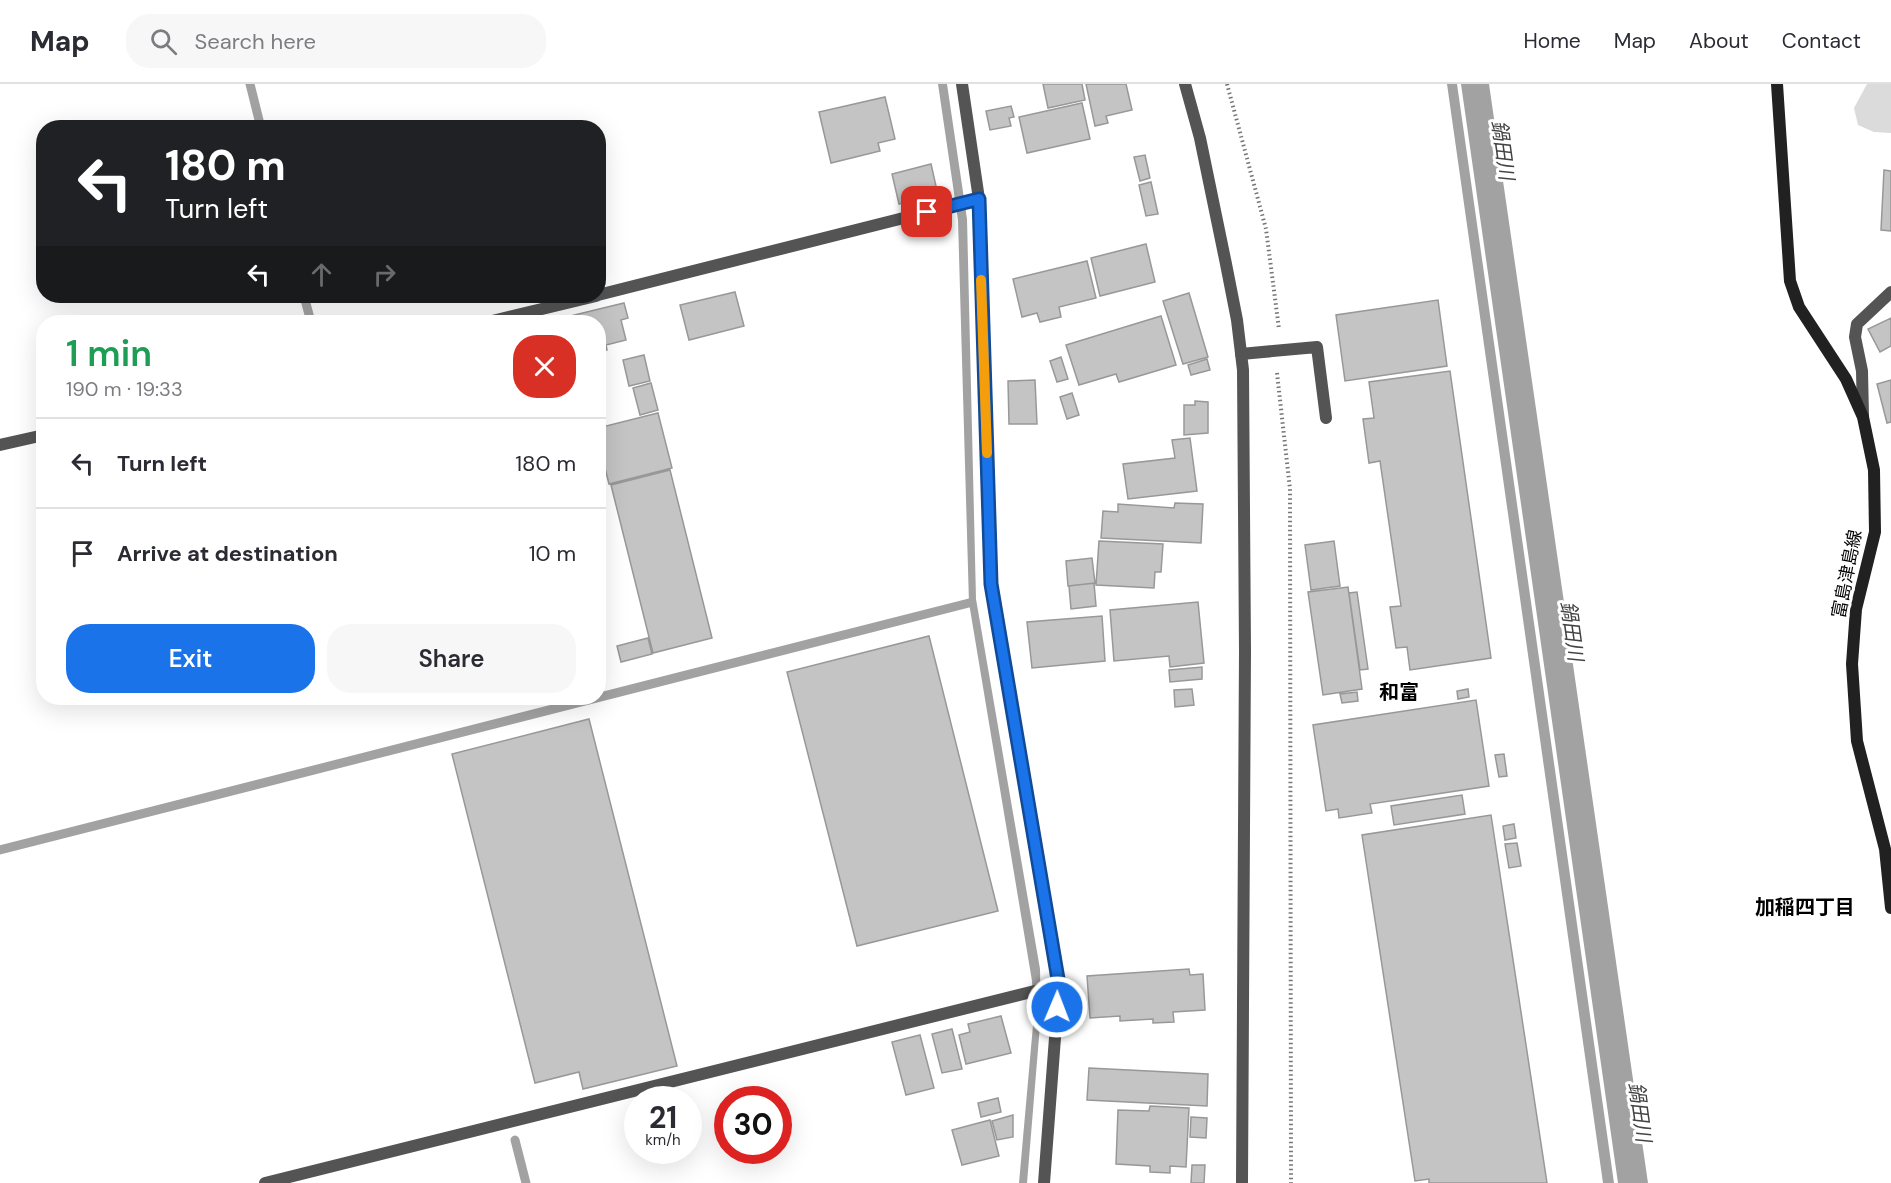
<!DOCTYPE html>
<html lang="en">
<head>
<meta charset="utf-8">
<style>
  :root { --surface:#fff; --page:#f7f7f7; --text:#2b2b33; --muted:#7c7c81; --line:#e1e1e2; --accent:#1a73e8 }
  body { margin:0; font-family:"DM Sans","Noto Sans JP",sans-serif; background:var(--page); color:var(--text); height:100vh; display:flex; flex-direction:column; font-size:22px; white-space:nowrap }
  * { box-sizing:border-box; margin:0 }
  p { font-size:20px; color:var(--muted) }
  .icon { flex:none; width:33px; height:33px; fill:none; stroke:currentColor; stroke-width:2; stroke-linecap:round; stroke-linejoin:round }
  .map { position:relative; flex:1; overflow:hidden }
  .sheet { position:absolute; left:36px; top:231px; width:570px; height:390px; display:flex; flex-direction:column; background:var(--surface); border-radius:24px; box-shadow:0 6px 24px #0002 }
  .sheet>* { flex:none }
  .top-card { position:absolute; left:36px; top:36px; width:570px; height:183px; border-radius:24px; box-shadow:0 6px 24px #0002; background:#202124; color:#fff; overflow:hidden }
  .speed { position:absolute; left:624px; top:1002px; display:flex; gap:12px; font-size:30px; font-weight:700; text-align:center }
  .speed>* { display:grid; place-content:center; width:78px; height:78px; border-radius:50%; background:var(--surface); box-shadow:0 6px 24px #0002; line-height:1 }
  .speed small { font-size:15px; font-weight:400 }
  .speed .limit { border:9px solid #d22; background:#fff; color:#111 }
  .pin { position:absolute; display:grid; place-items:center; width:51px; height:51px; color:#fff; margin:-26px; border-radius:12px; box-shadow:0 3px 9px #0006 }
  .me { position:absolute; width:66px; margin:-33px; rotate:1deg; stroke-linejoin:round; filter:drop-shadow(0 0 4px #0008) }
  .turn { display:flex; align-items:center; gap:21px; height:126px; padding:0 30px; font-size:27px }
  .turn .icon { width:78px; height:78px; stroke-width:2.5 }
  .turn b { display:block; font-size:42px; line-height:51px }
  .lanes { display:flex; align-items:center; height:57px; padding:0 30px; background:#0003; justify-content:center; gap:30px; direction:ltr }
  .lanes .off { opacity:.35 }
  .round { display:grid; place-items:center; flex:none; width:63px; height:63px; border-radius:24px; background:var(--page) }
  .headline { display:flex; align-items:center; justify-content:space-between; height:102px; padding:0 30px }
  h1 { font-size:36px; font-weight:600; line-height:45px; color:#1e9e55 }
  .action { display:flex; gap:12px; margin-top:auto; padding:12px 30px }
  .action a { flex:1; height:69px; border-radius:24px; background:var(--accent); color:#fff; font-size:24px; font-weight:600; line-height:69px; text-align:center }
  .action a+a { background:var(--page); color:var(--text) }
  ul { padding:0; list-style:none }
  li { display:flex; align-items:center; gap:18px; height:90px; padding:0 30px; border-top:2px solid var(--line) }
  li div { flex:1 }
  li b { display:block; font-size:22px }
  li em { font-style:normal }
  header { display:flex; align-items:center; gap:36px; box-sizing:border-box; height:84px; padding:0 30px; background:var(--surface); border-bottom:2px solid var(--line) }
  header strong { font-size:28px }
  nav { display:flex; gap:33px; margin-inline-start:auto; font-size:21px }
  .search { width:420px; height:54px; background:var(--page); display:flex; align-items:center; gap:15px; box-sizing:border-box; padding:0 21px; border-radius:24px; color:var(--muted); font-size:22px }
  .map>svg:first-child { display:block }
  .green { fill:#dbdbdb }
  .water { fill:#a2a2a2 }
  .lines { fill:none; stroke-linecap:round; stroke-linejoin:round }
  .stream { stroke:#a2a2a2; stroke-width:9 }
  .building { fill:#c4c4c4; stroke:#989898; stroke-width:1.5 }
  .path { stroke:#767676; stroke-width:4; stroke-dasharray:1.5 3; stroke-linecap:butt }
  .service { stroke:#545454; stroke-width:12 }
  .minor { stroke:#545454; stroke-width:12 }
  .tertiary { stroke:#545454; stroke-width:12 }
  .secondary { stroke:#212121; stroke-width:12 }
  .route-casing { stroke:#114b97; stroke-width:15 }
  .route { stroke:#1a73e8; stroke-width:10 }
  .slow { stroke:#f59e0b; stroke-width:10 }
  .labels { text-anchor:middle; stroke-width:6; stroke-linejoin:round; paint-order:stroke }
  .street-label { font-size:18px; fill:#000; stroke:#fff }
  .water-label { font-size:20px; font-style:italic; fill:#434343; stroke:#fff }
  .neighbourhood-label { font-size:20px; font-weight:bold; fill:#000; stroke:#fff }
</style>
</head>
<body>
<header>
<strong>Map</strong>
<div class="search"><svg class="icon" aria-label="search" viewBox="0 0 24 24"><circle cx="10" cy="10" r="6"/><path d="M15 15l6 6"/></svg>Search here</div>
<nav><a>Home</a><a>Map</a><a>About</a><a>Contact</a></nav>
</header>
<div class="map">
<svg width="1891" height="1099" viewBox="0 0 1891 1099">
  <rect width="100%" height="100%" fill="#fff"/>
  <!-- green -->
  <path class="green" d="M1867,0H1891V49L1874,48L1858,41L1854,24Z"/>
  <!-- water -->
  <path class="water" d="M938,0H947L967,135L976,515L1040,885L1041,929L1027,1099H1019L1034,930L1032,897L969,519L958,136Z
    M1447,0H1457L1614,1099H1603Z
    M1461,0H1489L1648,1099H1618Z"/>
  <g class="lines">
    <!-- stream -->
    <path class="stream" d="M250,0L261,44
      M304,212L311,238
      M0,766L969,519
      M515,1056L526,1099"/>
  </g>
  <!-- building -->
  <path class="building" d="M1043,0H1082L1085,16L1048,24Z
    M1086,0H1126L1132,26L1106,32L1108,39L1095,42Z
    M885,13L895,55L878,59L880,67L831,79L819,28Z
    M1082,19L1090,55L1027,69L1019,33Z
    M1011,22L1014,33L1009,34L1011,42L990,46L986,27Z
    M1145,71L1150,94L1140,97L1134,73Z
    M931,80L938,111L899,120L892,90Z
    M1884,86L1891,87V147L1881,146Z
    M1151,98L1158,130L1146,132L1139,101Z
    M1146,160L1155,198L1100,212L1091,174Z
    M1087,177L1096,214L1059,223L1061,233L1040,238L1037,229L1022,233L1013,195Z
    M735,208L744,242L689,256L680,221Z
    M1189,209L1208,273L1183,280L1163,217Z
    M1438,216L1447,282L1345,297L1336,231Z
    M624,219L628,234L621,236L626,256L606,261L607,266L598,268V238H563L562,234Z
    M1161,232L1176,281L1119,298L1116,290L1079,301L1066,261Z
    M1891,234V262L1880,268L1868,245Z
    M644,271L650,297L629,302L623,276Z
    M1061,273L1068,295L1057,298L1050,277Z
    M1207,275L1210,286L1191,291L1188,281Z
    M1450,287L1491,574L1410,586L1407,563L1396,564L1390,523L1401,522L1380,377L1369,379L1363,335L1374,334L1369,298Z
    M1035,296L1037,340H1009L1008,297Z
    M1891,296V338L1887,339L1877,300Z
    M651,299L658,326L640,331L633,304Z
    M1072,309L1079,331L1067,335L1060,313Z
    M1195,317L1208,318V349L1184,351V321H1195Z
    M658,329L672,384L609,400L598,356V344Z
    M1190,354L1197,407L1128,415L1123,380L1175,374L1172,356Z
    M670,386L712,554L653,569L611,401Z
    M1175,419L1203,420L1201,459L1101,454L1103,427L1118,428V420L1174,424Z
    M1099,457L1163,460L1161,488H1155L1154,504L1096,501Z
    M1334,457L1340,502L1311,506L1305,461Z
    M1092,474L1095,499L1068,502L1066,477Z
    M1094,499L1096,522L1071,525L1069,502Z
    M1348,503L1362,605L1323,611L1308,508Z
    M1357,508L1368,585L1360,586L1349,509Z
    M1198,518L1204,579L1170,583L1169,572L1114,577L1110,526Z
    M1102,532L1105,577L1032,584L1027,538Z
    M929,552L998,827L857,862L787,588Z
    M648,554L652,570L621,578L617,562Z
    M1202,583V595L1170,598L1169,586Z
    M1192,605L1194,621L1175,623L1174,606Z
    M1468,605L1469,613L1458,615L1457,607Z
    M1357,608L1358,617L1342,619L1340,610Z
    M1476,616L1489,702L1370,720L1372,729L1339,734L1338,725L1326,727L1313,641Z
    M589,635L677,982L583,1005L579,988L535,999L452,670Z
    M1504,670L1507,692L1499,693L1495,671Z
    M1462,711L1465,730L1394,741L1391,722Z
    M1491,731L1547,1099H1429V1095L1415,1097L1362,751Z
    M1514,740L1516,754L1505,756L1503,742Z
    M1517,759L1521,782L1509,784L1505,760Z
    M1189,885L1190,891L1203,890L1205,926L1173,928L1174,938L1153,939V935L1120,937V932L1090,934L1087,892Z
    M1001,932L1011,969L966,980L959,951L970,948L968,940Z
    M952,945L962,985L942,989L932,950Z
    M920,951L934,1004L906,1011L892,958Z
    M1089,984L1208,990L1207,1022L1087,1016Z
    M998,1014L1001,1028L981,1033L978,1019Z
    M1150,1022L1189,1024L1186,1083L1170,1082V1089L1150,1088V1082L1116,1080L1118,1026L1149,1027Z
    M1013,1031V1053L997,1056L992,1037Z
    M1191,1033L1207,1034L1206,1054L1190,1053Z
    M990,1036L999,1072L962,1081L952,1046Z
    M1192,1081H1205L1204,1099H1191Z"/>
  <g class="lines">
    <!-- path -->
    <path class="path" d="M1227,0L1266,145L1279,245
      M1277,289L1290,405L1291,1099"/>
    <!-- service -->
    <path class="service" d="M1241,270L1317,263L1326,334
      M1863,332L1862,287L1855,253L1857,240L1891,208"/>
    <!-- minor -->
    <path class="minor" d="M962,0L979,115L991,499L1059,901L1044,1099
      M598,211L979,115
      M488,238L596,212
      M0,361L44,351
      M265,1099L1059,901"/>
    <!-- tertiary -->
    <path class="tertiary" d="M1185,0L1200,54L1226,180L1237,236L1243,286L1245,567L1242,1099"/>
    <!-- secondary -->
    <path class="secondary" d="M1777,0L1790,197L1799,223L1846,295L1863,333L1874,386L1875,448L1856,525L1852,580L1857,657L1885,765L1891,824"/>
  </g>
  <g class="lines">
    <defs>
      <path id="route" d="M927,128L979,115L991,500L1059,901L1057,923"/>
    </defs>
    <!-- route casing -->
    <use href="#route" class="route-casing"/>
    <!-- route -->
    <use href="#route" class="route"/>
    <!-- slow -->
    <path class="slow" d="M981,196L987,369"/>
  </g>
  <g class="labels">
    <!-- street labels -->
    <g class="street-label">
      <text transform="translate(1847 490) rotate(-79)" y="6">富島津島線</text>
    </g>
    <!-- water labels -->
    <g class="water-label">
      <text transform="translate(1503 66) rotate(82)" y="7">鍋田川</text>
      <text transform="translate(1572 547) rotate(82)" y="7">鍋田川</text>
      <text transform="translate(1640 1028) rotate(82)" y="7">鍋田川</text>
    </g>
    <!-- neighbourhood labels -->
    <g class="neighbourhood-label">
      <text x="1399" y="615">和富</text>
      <text x="1805" y="830">加稲四丁目</text>
    </g>
  </g>
</svg>
<div class="speed"><div>21<small>km/h</small></div><div class="limit">30</div></div>
<div class="pin" style="left:927px;top:128px;background:#d93025"><svg class="icon" aria-label="arrive" viewBox="0 0 24 24"><path d="M6 21V4h12l-3 4 3 4H6"/></svg></div>
<svg class="me" style="left:1057px;top:923px" viewBox="-20 -20 40 40"><circle r="17" fill="#1a73e8" stroke="#fff" stroke-width="3"/><path d="M0-11L8 9 0 5-8 9z" fill="#fff"/></svg>
<div class="top-card">
<div class="turn"><svg class="icon" aria-label="left" viewBox="0 0 24 24"><path d="M17 20v-9H6M10 6l-5 5 5 5"/></svg><div><b>180 m</b>Turn left</div></div>
<div class="lanes"><svg class="icon" aria-label="left" viewBox="0 0 24 24"><path d="M17 20v-9H6M10 6l-5 5 5 5"/></svg><svg class="icon off" aria-label="ahead" viewBox="0 0 24 24"><path d="M12 20V5M6 11l6-6 6 6"/></svg><svg class="icon off" aria-label="right" viewBox="0 0 24 24"><path d="M7 20v-9h11M14 6l5 5-5 5"/></svg></div>
</div>
<section class="sheet">
<div class="headline"><div><h1>1 min</h1><p>190 m · 19:33</p></div><a class="round" style="background:#d93025;color:#fff"><svg class="icon" aria-label="close" viewBox="0 0 24 24"><path d="M6 6l12 12M18 6L6 18"/></svg></a></div>
<ul>
<li><svg class="icon" aria-label="left" viewBox="0 0 24 24"><path d="M17 20v-9H6M10 6l-5 5 5 5"/></svg><div><b>Turn left</b></div><em>180 m</em></li>
<li><svg class="icon" aria-label="arrive" viewBox="0 0 24 24"><path d="M6 21V4h12l-3 4 3 4H6"/></svg><div><b>Arrive at destination</b></div><em>10 m</em></li>
</ul>
<div class="action"><a>Exit</a><a>Share</a></div>
</section>
</div>
</body>
</html>
